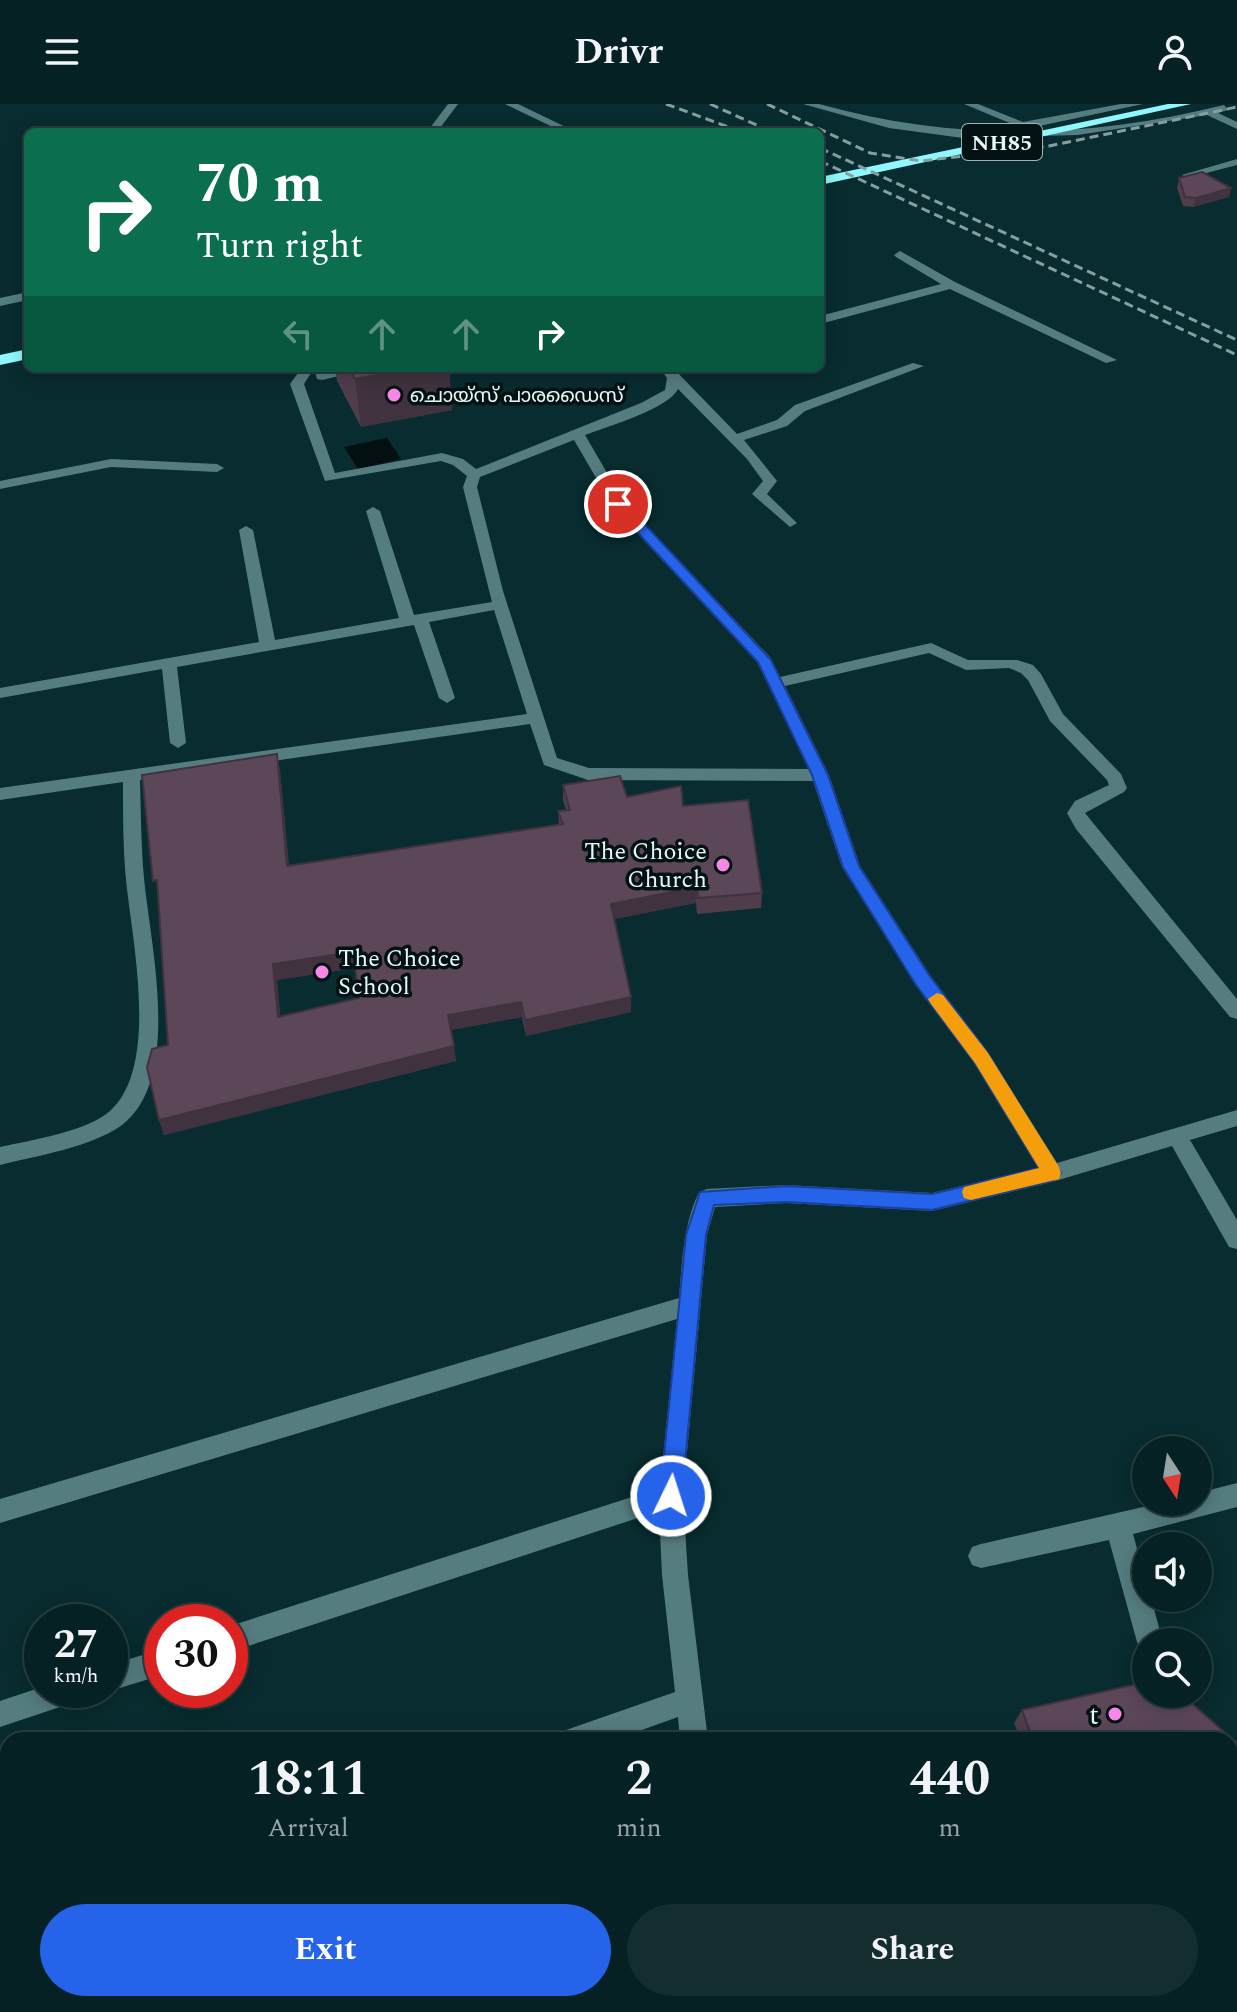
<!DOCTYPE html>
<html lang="en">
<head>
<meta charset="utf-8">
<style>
  :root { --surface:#062123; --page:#142e30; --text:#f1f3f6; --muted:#98a3a6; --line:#273e41; --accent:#2563eb }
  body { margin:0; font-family:Spectral,"Noto Sans Malayalam",serif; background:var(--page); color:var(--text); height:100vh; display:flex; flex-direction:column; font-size:30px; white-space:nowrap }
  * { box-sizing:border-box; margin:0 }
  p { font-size:26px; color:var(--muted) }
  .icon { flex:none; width:44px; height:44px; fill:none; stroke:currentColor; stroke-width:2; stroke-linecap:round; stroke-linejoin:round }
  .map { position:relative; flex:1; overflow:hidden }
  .details { position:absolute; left:0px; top:1628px; width:1238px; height:280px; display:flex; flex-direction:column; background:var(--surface); border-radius:24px 24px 0 0; box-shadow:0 4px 20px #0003,0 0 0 2px var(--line) }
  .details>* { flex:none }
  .hud { position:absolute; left:24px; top:24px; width:800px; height:244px; border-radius:12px; box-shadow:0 4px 20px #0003,0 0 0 2px var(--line); background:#0b6e4f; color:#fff; overflow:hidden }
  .needle { width:52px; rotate:168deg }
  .fabs { position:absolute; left:1132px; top:1332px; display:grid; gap:16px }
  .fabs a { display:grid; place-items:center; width:80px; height:80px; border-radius:50%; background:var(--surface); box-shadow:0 4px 20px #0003,0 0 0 2px var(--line); font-size:40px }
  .speed { position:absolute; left:24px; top:1500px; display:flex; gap:16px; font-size:40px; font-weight:700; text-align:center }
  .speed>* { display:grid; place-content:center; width:104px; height:104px; border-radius:50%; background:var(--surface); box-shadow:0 4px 20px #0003,0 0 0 2px var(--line); line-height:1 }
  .speed small { font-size:20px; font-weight:400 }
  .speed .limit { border:12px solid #d22; background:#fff; color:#111 }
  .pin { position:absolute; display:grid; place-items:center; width:68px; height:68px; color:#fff; margin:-34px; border:4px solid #fff; border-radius:50%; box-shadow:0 2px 8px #0007 }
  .me { position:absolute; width:88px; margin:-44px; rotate:4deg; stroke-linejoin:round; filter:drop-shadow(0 0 6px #0008) }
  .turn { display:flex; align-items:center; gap:28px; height:168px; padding:0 40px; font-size:36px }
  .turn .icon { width:104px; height:104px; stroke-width:2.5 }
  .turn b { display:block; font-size:56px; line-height:68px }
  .lanes { display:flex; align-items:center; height:76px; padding:0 40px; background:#0003; justify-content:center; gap:40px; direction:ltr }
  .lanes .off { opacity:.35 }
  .eta { display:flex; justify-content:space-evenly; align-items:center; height:136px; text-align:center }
  .eta b { font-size:48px; font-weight:700; line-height:56px }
  .button { display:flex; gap:16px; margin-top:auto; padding:16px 40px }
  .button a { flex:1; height:92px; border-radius:48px; background:var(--accent); color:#fff; font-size:32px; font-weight:700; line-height:92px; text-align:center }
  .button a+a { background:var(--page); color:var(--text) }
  header { display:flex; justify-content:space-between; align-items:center; height:104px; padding:0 40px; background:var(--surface); font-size:36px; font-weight:700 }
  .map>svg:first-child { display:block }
  .water { fill:#030f10 }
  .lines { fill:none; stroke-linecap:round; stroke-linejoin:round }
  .minor { fill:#557d80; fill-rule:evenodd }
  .highway { fill:#8ff8ff; fill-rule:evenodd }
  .rail { stroke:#859fa1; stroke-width:3; stroke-dasharray:9 5; stroke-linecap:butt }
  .wall { fill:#4f3d4c; fill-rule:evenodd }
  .shaded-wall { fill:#40323e }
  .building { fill:#5c4758; stroke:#40323e; stroke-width:2; fill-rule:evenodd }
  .route { fill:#2563eb; stroke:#184099; stroke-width:2 }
  .slow { fill:#f59e0b }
  .poi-dot { fill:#f987e8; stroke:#051213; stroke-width:3 }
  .labels { text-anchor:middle; stroke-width:7; stroke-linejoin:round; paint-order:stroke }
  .far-poi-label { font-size:20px; fill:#e5f8f9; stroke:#051213; text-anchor:start }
  .shield { fill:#051213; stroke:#a2b3b4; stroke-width:2 }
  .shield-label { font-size:22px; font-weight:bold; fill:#e5f8f9 }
  .poi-label { font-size:24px; fill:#e5f8f9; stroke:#051213; text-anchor:end }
  .near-poi-label { font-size:28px; fill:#e5f8f9; stroke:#051213; text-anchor:end }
</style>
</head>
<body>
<header><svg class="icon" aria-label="menu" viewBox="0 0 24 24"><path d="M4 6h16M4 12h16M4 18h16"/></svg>Drivr<svg class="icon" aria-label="person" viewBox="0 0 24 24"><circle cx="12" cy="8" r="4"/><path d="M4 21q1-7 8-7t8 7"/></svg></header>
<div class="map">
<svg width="1237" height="1908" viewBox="0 0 1237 1908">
  <rect width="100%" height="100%" fill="#082c2f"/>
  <!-- water -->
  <path class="water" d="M387,334L401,355L358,365L344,343Z"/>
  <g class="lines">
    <!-- minor -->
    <path class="minor" d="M448,0H458L437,28H427Z
      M505,0H518L576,28H563Z
      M803,0H819C956,38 1086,35 1224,1L1228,6L1218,9L1237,18V25L1207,11L1078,31L963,34L889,24Z
      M964,0H978L1023,18L1121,0H1143L1025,25L1012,24V20Z
      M1237,55V61L1187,74L1182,71Z
      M900,147L955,178L1117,256L1106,259L950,185L820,220V212L941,180L896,153L894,151Z
      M28,188V196L0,202V194Z
      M913,259L924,262L805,307L787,322L744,336L777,377L767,390L797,419L790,423L752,390L763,377L747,355L678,285C668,305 606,323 585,331L624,398L770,553L780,573L931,539L968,556H1017L1033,561L1041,570L1063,610L1121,670L1127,684L1124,688L1085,709L1237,895V915L1230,913L1076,725L1067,709L1075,697L1109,681L1107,676L1050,617L1028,576L1021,569L1009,564L966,566L929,549L785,582L829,671L860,762L930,871L988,949L1057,1059L1237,1006V1022L1190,1036L1237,1116V1145L1229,1143L1172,1042L1052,1078L932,1107L786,1099L715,1103L707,1131L683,1392L688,1471L708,1636H680L678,1613L614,1636H562L566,1626L675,1588L662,1471L659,1407L230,1548V1522L660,1384L677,1215L0,1419V1395L679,1194C682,1159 683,1121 699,1088L707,1085L786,1081L932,1089L1038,1064L974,959L916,881L842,763L813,677L588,676L544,661L530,620L140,676C141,709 141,741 144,774C150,839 183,975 122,1021C92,1043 36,1052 0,1061V1043C31,1036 86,1028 110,1007C160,962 132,836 126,776C123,744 123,711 123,678L0,696V684L527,610L494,506L429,518L455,594L447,599L439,594L414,521L177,563L186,639L178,644L170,639L162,565L0,594V584L259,538L239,426L246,422L253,426L275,536L399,514L366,407L373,403L380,407L414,511L492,498L463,383L467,372L453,361L441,357L325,377L290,280L298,269L297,264H309L311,269L304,280L335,369L442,349L463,355L476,365L641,299L665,286L667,274L660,264H673L737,330L777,316L795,301ZM574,336L613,403L757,558L809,665L589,664L557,654L503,487L477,383L480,373Z
      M314,264H326L327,267L373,264L322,276L317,275Z
      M111,355L217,360L224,364L217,368L111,363L0,385V377Z
      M1237,1379V1403L1133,1430L1146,1477V1494H1151L1163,1538H1146V1549L1141,1547L1137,1538L1109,1436L981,1464L972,1461L968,1452L972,1443L981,1440L1165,1398H1198V1389Z
      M162,1545V1571L110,1587L107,1586H110V1561Z
      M42,1583V1586H88L84,1595L0,1623V1597Z
      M8,1826V1856L0,1858V1828Z
      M542,1900H588L585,1908H539Z
      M712,1900H742L743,1908H713Z"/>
    <!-- highway -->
    <path class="highway" d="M1168,0H1191L820,81V73Z
      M28,245V255L0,261V251Z"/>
    <!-- rail -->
    <path class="rail" d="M666,0L742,28
      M710,0L772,28
      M767,0L870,49L921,57L1049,42L1237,3
      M820,44L1237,236
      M820,57L1237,251"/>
  </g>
  <!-- wall -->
  <path class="wall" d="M1179,74L1231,84L1229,93L1193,103L1183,102L1177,84Z
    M335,264H449L452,306L361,323L337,277Z
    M277,650L280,666L289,762L559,721L558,707L566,706L563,697V681L683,702L762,789L761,804L697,810L696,799L614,815L631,893V908L526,932L522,913L451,926L456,957L164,1031L159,1016L168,941ZM355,864L359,894L280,912L277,876Z
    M1146,1578V1590H1181L1237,1639V1766L1230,1770V1636H1021L1014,1619L1022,1606Z"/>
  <!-- shaded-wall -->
  <path class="shaded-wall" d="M1231,84L1229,93L1193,103L1196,94Z
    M416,264H449L452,306L361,323L355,275Z
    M277,650L280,666L290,778L287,762Z
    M697,783L696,799L611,815V800Z
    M353,848L356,864L277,876L282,928L278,913L273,860Z
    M631,893V908L526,932L525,916Z
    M521,898L522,913L450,926L448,911Z
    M454,942L456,957L164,1031L159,1016Z
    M1237,1763V1766L1230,1770V1766Z"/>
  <!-- building -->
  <path class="building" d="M1202,68L1231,84L1196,94L1185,93L1179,74Z
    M349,264H416L355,275Z
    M277,650L287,762L563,720L558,707L570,706L563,681L620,672L627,693L681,682L683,702L748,696L762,789L698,794L697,783L611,800L631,893L525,916L521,898L448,911L454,942L159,1016L147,963L152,945L168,941L157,776L153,777L142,671ZM353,848L359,894L278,913L273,860Z
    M1146,1578V1590H1181L1237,1639V1763L1230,1766V1636H1033L1022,1606Z"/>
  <!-- route -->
  <path class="route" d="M613,397H623L771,556L828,671L859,762L929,871L988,949L1061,1069L1052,1077L932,1106L786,1098L714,1101L706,1131L682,1392L679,1399L671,1402L663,1399L660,1392L686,1131L700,1088L786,1082L932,1090L1039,1064L975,959L916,881L843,763L812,671L758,558L613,402Z"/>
  <!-- slow -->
  <path class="slow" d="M937,889L943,891L988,949L1059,1063L1061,1069L1059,1075L971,1096L964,1094L962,1088L964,1083L1039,1064L975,959L931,900L928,895Z"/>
  <!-- markers -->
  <g class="poi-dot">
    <circle cx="394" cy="291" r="8"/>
    <circle cx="723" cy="761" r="8"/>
    <circle cx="322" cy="868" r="8"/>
    <circle cx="1115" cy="1610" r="8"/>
  </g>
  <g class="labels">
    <!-- far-poi labels -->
    <g class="far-poi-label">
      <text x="410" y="298">ചൊയ്സ് പാരഡൈസ്</text>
    </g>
    <!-- shield labels -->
    <rect class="shield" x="962" y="20" width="80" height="36" rx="6"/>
    <g class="shield-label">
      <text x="1002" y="46">NH85</text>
    </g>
    <!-- poi labels -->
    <g class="poi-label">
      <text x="707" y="755">The Choice<tspan x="707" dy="28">Church</tspan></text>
      <text x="338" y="862" text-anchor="start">The Choice<tspan x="338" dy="28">School</tspan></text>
    </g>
    <!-- near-poi labels -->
    <g class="near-poi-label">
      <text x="1099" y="1620">t</text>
    </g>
  </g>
</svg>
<div class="fabs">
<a><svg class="needle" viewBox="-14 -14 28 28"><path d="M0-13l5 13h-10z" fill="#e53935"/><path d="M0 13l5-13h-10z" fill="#98a3a6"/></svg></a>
<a><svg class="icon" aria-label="sound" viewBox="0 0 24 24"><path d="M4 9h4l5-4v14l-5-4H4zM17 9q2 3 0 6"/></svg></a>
<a><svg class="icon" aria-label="search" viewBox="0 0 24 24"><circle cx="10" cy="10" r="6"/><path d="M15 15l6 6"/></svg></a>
</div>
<div class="speed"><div>27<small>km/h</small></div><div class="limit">30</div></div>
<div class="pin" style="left:618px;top:400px;background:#d93025"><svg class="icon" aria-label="arrive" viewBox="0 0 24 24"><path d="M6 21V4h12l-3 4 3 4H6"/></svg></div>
<svg class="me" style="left:671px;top:1392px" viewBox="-20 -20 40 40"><circle r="17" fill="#2563eb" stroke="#fff" stroke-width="3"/><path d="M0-11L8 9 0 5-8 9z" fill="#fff"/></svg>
<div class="hud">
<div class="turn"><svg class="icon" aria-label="right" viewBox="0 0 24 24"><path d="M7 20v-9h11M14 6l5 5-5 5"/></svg><div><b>70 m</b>Turn right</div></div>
<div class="lanes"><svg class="icon off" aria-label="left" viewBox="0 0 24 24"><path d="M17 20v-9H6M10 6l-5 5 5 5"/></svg><svg class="icon off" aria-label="ahead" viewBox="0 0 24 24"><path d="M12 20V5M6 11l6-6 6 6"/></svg><svg class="icon off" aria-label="ahead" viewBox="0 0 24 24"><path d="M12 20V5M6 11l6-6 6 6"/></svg><svg class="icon" aria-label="right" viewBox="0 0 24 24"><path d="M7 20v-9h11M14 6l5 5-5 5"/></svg></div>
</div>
<section class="details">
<div class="eta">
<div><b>18:11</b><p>Arrival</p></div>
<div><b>2</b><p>min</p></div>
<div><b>440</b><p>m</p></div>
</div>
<div class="button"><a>Exit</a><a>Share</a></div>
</section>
</div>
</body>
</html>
